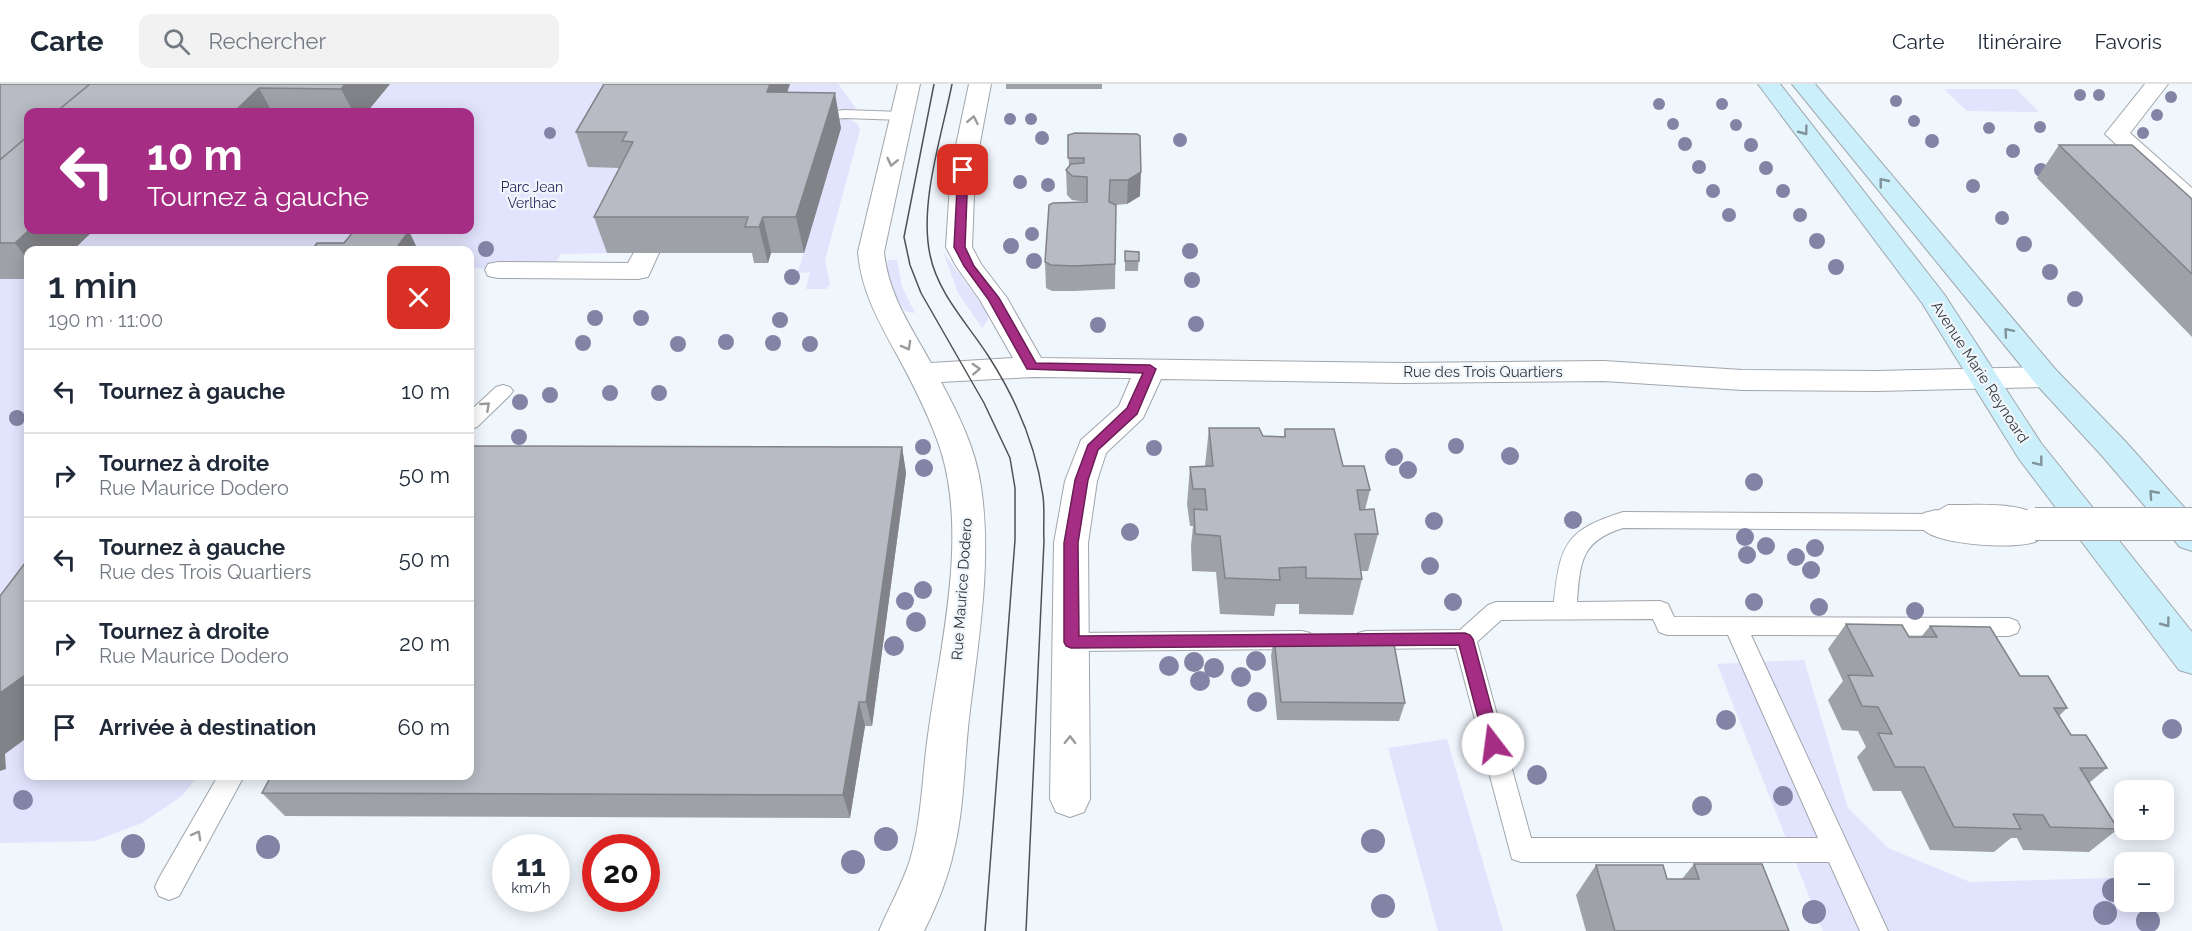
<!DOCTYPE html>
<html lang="fr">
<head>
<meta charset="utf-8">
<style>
  :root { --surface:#fff; --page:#f2f2f3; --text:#1f2937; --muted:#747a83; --line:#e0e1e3 }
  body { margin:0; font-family:Raleway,sans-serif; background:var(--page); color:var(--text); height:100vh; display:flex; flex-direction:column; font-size:22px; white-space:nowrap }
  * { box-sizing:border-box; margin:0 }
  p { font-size:20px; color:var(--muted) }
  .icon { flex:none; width:33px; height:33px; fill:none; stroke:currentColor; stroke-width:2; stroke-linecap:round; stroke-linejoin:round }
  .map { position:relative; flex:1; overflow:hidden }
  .sheet { position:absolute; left:24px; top:162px; width:450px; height:534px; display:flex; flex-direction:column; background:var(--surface); border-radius:12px; box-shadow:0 3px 15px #0003 }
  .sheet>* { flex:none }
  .hud { position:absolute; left:24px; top:24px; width:450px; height:126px; border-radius:12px; box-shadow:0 3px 15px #0003; background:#a52d84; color:#fff; overflow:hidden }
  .tools { position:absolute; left:2114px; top:696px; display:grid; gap:12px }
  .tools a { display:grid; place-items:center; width:60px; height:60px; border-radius:12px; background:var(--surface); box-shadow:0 3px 15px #0003; font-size:30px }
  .speed { position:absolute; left:492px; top:750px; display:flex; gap:12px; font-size:30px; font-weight:700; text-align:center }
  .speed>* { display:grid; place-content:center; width:78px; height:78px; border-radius:50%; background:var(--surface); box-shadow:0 3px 15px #0003; line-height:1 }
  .speed small { font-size:15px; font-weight:400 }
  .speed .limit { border:9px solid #d22; background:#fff; color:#111 }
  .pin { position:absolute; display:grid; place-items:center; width:51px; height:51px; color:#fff; margin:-26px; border-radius:12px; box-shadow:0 3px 9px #0006 }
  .me { position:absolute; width:66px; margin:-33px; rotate:345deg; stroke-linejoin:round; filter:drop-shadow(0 0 4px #0008) }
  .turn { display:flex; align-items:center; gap:21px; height:126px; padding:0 24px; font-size:27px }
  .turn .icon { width:78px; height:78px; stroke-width:2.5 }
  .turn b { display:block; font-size:42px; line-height:51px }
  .round { display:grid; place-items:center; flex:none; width:63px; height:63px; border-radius:12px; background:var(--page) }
  .summary { display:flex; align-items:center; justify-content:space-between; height:102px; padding:0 24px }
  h1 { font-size:36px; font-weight:600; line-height:45px }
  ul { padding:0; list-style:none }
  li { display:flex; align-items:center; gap:18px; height:84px; padding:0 24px; border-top:2px solid var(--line) }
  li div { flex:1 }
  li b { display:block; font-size:22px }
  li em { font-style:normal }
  header { display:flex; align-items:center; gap:36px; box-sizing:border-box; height:84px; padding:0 30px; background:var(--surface); border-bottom:2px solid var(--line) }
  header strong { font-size:28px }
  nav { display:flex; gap:33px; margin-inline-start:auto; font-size:21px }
  .search { width:420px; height:54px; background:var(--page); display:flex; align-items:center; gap:15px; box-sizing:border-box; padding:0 21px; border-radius:12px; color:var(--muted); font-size:22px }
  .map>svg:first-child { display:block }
  .green { fill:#e2e3fd }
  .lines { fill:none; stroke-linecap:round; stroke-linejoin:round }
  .service-casing { stroke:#a0a6ac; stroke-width:2 }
  .pedestrian-casing { stroke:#a0a6ac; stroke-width:2 }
  .minor-casing { stroke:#a0a6ac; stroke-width:2 }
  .secondary-casing { stroke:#a0a6ac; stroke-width:2 }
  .service { fill:#fff; fill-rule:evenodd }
  .pedestrian { fill:#fff; fill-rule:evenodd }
  .minor { fill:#fff; fill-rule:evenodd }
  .secondary { fill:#cbeffb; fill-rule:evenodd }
  .tram { stroke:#4f5255; stroke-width:1.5 }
  .pedestrian-bridge-casing { stroke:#a0a6ac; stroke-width:34; stroke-linecap:butt }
  .pedestrian-bridge { stroke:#fff; stroke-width:32 }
  .tree { fill:#8384a5 }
  .wall { fill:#9ea1a8 }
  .shaded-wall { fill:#818388 }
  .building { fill:#b8bbc3; stroke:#818388; stroke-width:1.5 }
  .oneway { stroke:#9a9b9c }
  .oneway2 { stroke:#80939a }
  .route { fill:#a52d84; stroke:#6b1d56; stroke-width:1.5 }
  .labels { text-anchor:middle; stroke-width:4.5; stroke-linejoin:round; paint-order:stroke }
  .far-park-label { font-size:14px; fill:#2b275d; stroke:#eff6fc }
  .street-label { font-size:15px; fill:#343739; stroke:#eff6fc }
</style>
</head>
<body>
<header>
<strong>Carte</strong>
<div class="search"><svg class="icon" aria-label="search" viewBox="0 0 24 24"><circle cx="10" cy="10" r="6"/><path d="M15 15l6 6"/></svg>Rechercher</div>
<nav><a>Carte</a><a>Itinéraire</a><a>Favoris</a></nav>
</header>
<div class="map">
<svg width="2192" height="847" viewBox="0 0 2192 847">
  <rect width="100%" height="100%" fill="#eff6fc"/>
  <!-- green -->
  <path class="green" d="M390,0H693L588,83L638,84L607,169L561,170L551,186L470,184V166H73L94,146H470V28H367Z
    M790,0H838L856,24L851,27L834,25L774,43Z
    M1944,5H2016L2039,28L1967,27Z
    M843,34C851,36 858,37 860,46L825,176L830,200L826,205H806L810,188L797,189L804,169L818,37Z
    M943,168L987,228L988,236L982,244L958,209Z
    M888,176H897L902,203L915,229L905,227L891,207L885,182Z
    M0,195H28V562L0,586Z
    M1804,576L1848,724L1888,764L1970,798L2112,794L2124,810V818H2130L2152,847H1823L1717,580Z
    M28,653V692H198L182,712L142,739L94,757L0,759V687L6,685L5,670Z
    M1447,655L1503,847H1438L1388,664Z"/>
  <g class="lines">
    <defs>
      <path id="service" d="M844,26L903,28L910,32L903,36L844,34L812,38L805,34L812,30Z
        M503,301L510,303L513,307L510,311L477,343L470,345V327L496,303Z
        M1948,421C1973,422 2032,415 2046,440L2043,446L2035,448L2011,438L1952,437L1936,446L1623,444C1581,457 1580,478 1577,518L1660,517L1668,520L1674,533L2009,534L2017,537L2020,543L2017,549L2009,552L1751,551L1888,847H1860L1829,778H1521L1512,775L1456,564L1366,565L1358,563L1354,556L1358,549L1366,547L1460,546L1488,521L1496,518H1554C1560,460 1566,446 1623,428L1932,430ZM1653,535L1659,548L1667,551H1728L1818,754H1531L1477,558L1501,536Z
        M1302,547L1310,549L1314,556L1310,563L1302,565L1071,567L1063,565L1059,558L1063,551L1071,549Z
        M218,692H244L179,812L169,816L159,812L155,803L159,794Z"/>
      <path id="pedestrian" d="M2145,0H2168L2130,49L2192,104V125L2183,122L2105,50Z
        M646,161L655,163L659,169L648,193L638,195L498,194L488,192L485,186L488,180L498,178L628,179L637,163Z
        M1936,426L1960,435H2018L2035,428L2047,431L2052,440C2048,447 2044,453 2037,457C2019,466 1938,461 1924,446C1922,444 1921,441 1919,438L1924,429Z"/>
      <path id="minor" d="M898,0H920L884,168C888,210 911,243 931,279L1013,274L980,216L956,182L946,163L951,85L969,0H991L975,85L972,163L981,180L1007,214L1041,274L1401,279L1604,277L1742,286L1876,287L2046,283L2056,286L2061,293L2056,300L2046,303L1876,307L1742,306L1604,297L1401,299L1161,295L1143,334L1106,369L1097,397L1088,459L1090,715L1084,728L1070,733L1056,728L1050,715L1054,459L1065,397L1081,356L1119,322L1131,294L1032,293L941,298C959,331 976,366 981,403C992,477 979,552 970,626C964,672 965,720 954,766C948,794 937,821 924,847H879C889,823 902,801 910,776C922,735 922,693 928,651C940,563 968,455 941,367C930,333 913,300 896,269C878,236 861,206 858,168Z"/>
      <path id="secondary" d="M1758,0H1780L1944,210L2041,359L2192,548V590L2179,586L2019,375L1922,219Z
        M1792,0H1815L2056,286L2125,357L2192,432V467L2180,463L2103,373L2036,300Z"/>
    </defs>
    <!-- service casing -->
    <use href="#service" class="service-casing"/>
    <!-- pedestrian casing -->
    <use href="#pedestrian" class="pedestrian-casing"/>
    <!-- minor casing -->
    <use href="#minor" class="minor-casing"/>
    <!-- secondary casing -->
    <use href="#secondary" class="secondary-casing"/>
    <!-- service -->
    <use href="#service" class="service"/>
    <!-- pedestrian -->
    <use href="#pedestrian" class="pedestrian"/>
    <!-- minor -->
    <use href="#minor" class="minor"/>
    <!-- secondary -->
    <use href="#secondary" class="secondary"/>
    <!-- tram -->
    <path class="tram" d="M934,0L904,153L910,181L921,209L984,319L1010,374L1015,404V456L985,847
      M952,0C942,51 919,119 930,171C938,210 968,240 989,273C1016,315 1036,362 1043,412C1045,427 1043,442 1044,457L1026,847"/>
    <defs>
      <path id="pedestrian-bridge" d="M2035,440H2192"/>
    </defs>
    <!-- pedestrian-bridge casing -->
    <use href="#pedestrian-bridge" class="pedestrian-bridge-casing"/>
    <!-- pedestrian-bridge -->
    <use href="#pedestrian-bridge" class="pedestrian-bridge"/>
  </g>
  <!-- trees -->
  <g class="tree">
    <circle cx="2080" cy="11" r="6"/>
    <circle cx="2099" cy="11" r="6"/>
    <circle cx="2171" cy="13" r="6"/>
    <circle cx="1896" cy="17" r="6"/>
    <circle cx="1659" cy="20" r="6"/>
    <circle cx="1722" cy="20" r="6"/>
    <circle cx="2157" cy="31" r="6"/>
    <circle cx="1010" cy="35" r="6"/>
    <circle cx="1031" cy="35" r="6"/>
    <circle cx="1914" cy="37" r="6"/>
    <circle cx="1673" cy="40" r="6"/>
    <circle cx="1736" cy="41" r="6"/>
    <circle cx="2040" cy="43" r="6"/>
    <circle cx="1989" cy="44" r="6"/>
    <circle cx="550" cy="49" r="6"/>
    <circle cx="2143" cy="49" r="6"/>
    <circle cx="1042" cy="54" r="7"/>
    <circle cx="1180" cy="56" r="7"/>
    <circle cx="1932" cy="57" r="7"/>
    <circle cx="1685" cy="60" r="7"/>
    <circle cx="1751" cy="61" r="7"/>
    <circle cx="2013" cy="67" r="7"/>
    <circle cx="1699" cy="83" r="7"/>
    <circle cx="1766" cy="84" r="7"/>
    <circle cx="2041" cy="86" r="7"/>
    <circle cx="1020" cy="98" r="7"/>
    <circle cx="1048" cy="101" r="7"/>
    <circle cx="1973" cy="102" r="7"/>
    <circle cx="1713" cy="107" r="7"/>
    <circle cx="1783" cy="107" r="7"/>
    <circle cx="1729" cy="131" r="7"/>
    <circle cx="1800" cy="131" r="7"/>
    <circle cx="2002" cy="134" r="7"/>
    <circle cx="1032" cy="150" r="7"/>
    <circle cx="1817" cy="157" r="8"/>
    <circle cx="2024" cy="160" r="8"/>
    <circle cx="1011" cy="162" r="8"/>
    <circle cx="486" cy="165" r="8"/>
    <circle cx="1190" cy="167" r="8"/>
    <circle cx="1034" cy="177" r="8"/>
    <circle cx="1836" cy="183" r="8"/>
    <circle cx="2050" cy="188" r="8"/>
    <circle cx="792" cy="193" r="8"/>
    <circle cx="1192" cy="196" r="8"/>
    <circle cx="2075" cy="215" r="8"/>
    <circle cx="595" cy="234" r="8"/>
    <circle cx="641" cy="234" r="8"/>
    <circle cx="780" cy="236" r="8"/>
    <circle cx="1196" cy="240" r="8"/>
    <circle cx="1098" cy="241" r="8"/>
    <circle cx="726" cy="258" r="8"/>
    <circle cx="583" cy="259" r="8"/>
    <circle cx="773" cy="259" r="8"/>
    <circle cx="678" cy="260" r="8"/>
    <circle cx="810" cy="260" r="8"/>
    <circle cx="610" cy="309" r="8"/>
    <circle cx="659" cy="309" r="8"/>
    <circle cx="550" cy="311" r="8"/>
    <circle cx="520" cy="318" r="8"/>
    <circle cx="17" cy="334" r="8"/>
    <circle cx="519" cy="353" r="8"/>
    <circle cx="1456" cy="362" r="8"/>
    <circle cx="923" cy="363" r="8"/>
    <circle cx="1154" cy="364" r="8"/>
    <circle cx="1510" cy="372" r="9"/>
    <circle cx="1394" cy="373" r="9"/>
    <circle cx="924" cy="384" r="9"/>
    <circle cx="1408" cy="386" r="9"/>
    <circle cx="1754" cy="398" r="9"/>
    <circle cx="1573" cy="436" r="9"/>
    <circle cx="1434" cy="437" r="9"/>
    <circle cx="1130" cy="448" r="9"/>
    <circle cx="1745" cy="453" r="9"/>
    <circle cx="1766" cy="462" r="9"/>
    <circle cx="1815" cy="464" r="9"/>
    <circle cx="1747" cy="471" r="9"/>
    <circle cx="1796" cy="473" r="9"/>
    <circle cx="1430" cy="482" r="9"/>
    <circle cx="1811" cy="486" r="9"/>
    <circle cx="923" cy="506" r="9"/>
    <circle cx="905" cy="517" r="9"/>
    <circle cx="1453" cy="518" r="9"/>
    <circle cx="1754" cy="518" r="9"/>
    <circle cx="1819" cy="523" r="9"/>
    <circle cx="1915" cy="527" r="9"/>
    <circle cx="916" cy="538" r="10"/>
    <circle cx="894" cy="562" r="10"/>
    <circle cx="1256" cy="577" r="10"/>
    <circle cx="1194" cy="578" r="10"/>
    <circle cx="1169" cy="582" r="10"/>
    <circle cx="1214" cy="584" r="10"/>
    <circle cx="1241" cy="593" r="10"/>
    <circle cx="1200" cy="597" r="10"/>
    <circle cx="1257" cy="618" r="10"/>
    <circle cx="1726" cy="636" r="10"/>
    <circle cx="2172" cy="645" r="10"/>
    <circle cx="1537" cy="691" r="10"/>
    <circle cx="1783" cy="712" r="10"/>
    <circle cx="23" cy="716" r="10"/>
    <circle cx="1702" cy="722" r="10"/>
    <circle cx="886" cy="755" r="12"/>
    <circle cx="1373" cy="757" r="12"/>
    <circle cx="133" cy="762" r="12"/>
    <circle cx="268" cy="763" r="12"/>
    <circle cx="853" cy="778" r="12"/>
    <circle cx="2114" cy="806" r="12"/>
    <circle cx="1383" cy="822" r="12"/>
    <circle cx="1814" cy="828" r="12"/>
    <circle cx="2105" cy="829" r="12"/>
    <circle cx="2148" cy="837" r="12"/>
  </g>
  <!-- wall -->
  <path class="wall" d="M0,0H390L367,28H28V146H94L73,166H28V195H0Z
    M604,0H790L787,9L841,44L804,169H771L768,179H754L752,169H607L594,133L619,84L588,83L576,48Z
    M1006,0H1102V5H1006Z
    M1137,50L1140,112L1127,120L1115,121H1116L1115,205L1074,207H1052L1046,204L1045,178L1087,118L1072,116L1067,111L1066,86L1069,83L1068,51Z
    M2059,61L2192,115V253L2037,94Z
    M1125,167L1139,168L1138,187H1125Z
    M1209,344L1263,352L1284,353L1285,345L1343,382L1370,406L1365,426L1378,450L1368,487H1361L1362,495L1353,531L1299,530V520H1276L1274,532L1220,530L1216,488L1192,487L1191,462L1193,442H1190L1187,420L1190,383L1205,382Z
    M902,363L906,389L872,642H865L850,734L285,732L262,709Z
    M1846,540L1909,553H1921L1930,542L2020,592L2067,624L2059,632L2071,651L2107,684L2089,699L2118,745L2089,768L2023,766L2017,754H2011L1994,768L1930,766L1901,707H1873L1857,673L1866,663L1858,647L1842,646L1828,616L1843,597L1828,565Z
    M1274,554L1405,619L1399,637L1277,636L1271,572Z
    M1694,780L1789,847H1586L1576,811L1596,781L1667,795H1682Z"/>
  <!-- shaded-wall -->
  <path class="shaded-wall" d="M345,0H390L367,28H353L341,5Z
    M770,0H790L774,43L767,8Z
    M259,4L272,28H234Z
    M835,9L841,44L804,169L796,133Z
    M1141,88L1140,112L1127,120L1128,96Z
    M763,133L771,169L768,179L759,143Z
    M29,146H94L73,166H28V176L15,159Z
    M409,147L418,166H395Z
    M902,363L906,389L872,642L866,618Z
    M28,589V653L5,670L6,685L0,687V609Z
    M859,618L865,642L850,734L843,711Z"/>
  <!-- building -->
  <path class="building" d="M0,0H90L56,28H28V52L2,74H0Z
    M90,0H345L341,5L259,4L234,28H56Z
    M604,0H770L767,8L835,9L796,133H763L759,143H745L748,133H594L633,58L622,57L627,48H576Z
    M1075,49L1137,50L1140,52L1141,88L1128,96H1110L1109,118L1116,121L1115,180L1074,182L1051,181L1045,178L1049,121L1053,119L1087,118V93L1072,92L1066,86L1071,80L1084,79V74H1068V51Z
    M28,52V146H29L15,159H0V76Z
    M2059,61H2132L2192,115V190Z
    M354,147H409L395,166H312L317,159H344Z
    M1125,167L1139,168V177H1125Z
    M1209,344H1259L1263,352L1285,353V345H1334L1343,382H1364L1370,406H1357L1360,426L1374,425L1378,450H1355L1362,495L1306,494V483L1279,484L1280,496L1225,494L1220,452L1195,450L1194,425L1207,426L1205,405H1193L1190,383L1213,382Z
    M470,362L902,363L866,618H859L843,711L262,709L271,692H470Z
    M28,475V589L0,609V512Z
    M1846,540L1902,541L1909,553H1937L1930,542L1990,543L2020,592H2048L2067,624H2054L2071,651H2086L2107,684H2080L2118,745L2050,743L2043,731L2013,730L2021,745L1954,743L1924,683H1895L1878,649L1892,650L1878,623L1862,622L1848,591L1873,592Z
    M1274,554L1393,555L1405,619L1281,618Z
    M1694,780H1762L1789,847H1615L1596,781H1663L1667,795H1699Z"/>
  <!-- one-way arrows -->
  <defs><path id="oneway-chevron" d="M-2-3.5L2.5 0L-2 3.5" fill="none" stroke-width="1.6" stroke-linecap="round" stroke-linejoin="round" transform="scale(1.5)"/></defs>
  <g class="oneway">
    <use href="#oneway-chevron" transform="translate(973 36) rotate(-79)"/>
    <use href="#oneway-chevron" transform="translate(892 78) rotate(103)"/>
    <use href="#oneway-chevron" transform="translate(907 262) rotate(61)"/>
    <use href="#oneway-chevron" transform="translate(976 285) rotate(-3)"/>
    <use href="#oneway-chevron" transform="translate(486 322) rotate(-42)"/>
    <use href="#oneway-chevron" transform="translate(1070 656) rotate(-89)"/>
    <use href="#oneway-chevron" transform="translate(197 751) rotate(-61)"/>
  </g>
  <g class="oneway2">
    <use href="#oneway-chevron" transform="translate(1804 47) rotate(53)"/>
    <use href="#oneway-chevron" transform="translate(1883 98) rotate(-129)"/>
    <use href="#oneway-chevron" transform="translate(2008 248) rotate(-130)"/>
    <use href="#oneway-chevron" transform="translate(2039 378) rotate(52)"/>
    <use href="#oneway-chevron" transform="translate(2153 410) rotate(-132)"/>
    <use href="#oneway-chevron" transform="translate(2166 539) rotate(53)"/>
  </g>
  <!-- route -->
  <path class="route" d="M963,82L968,86L965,163L974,182L999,214L1036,279L1150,281L1156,285L1137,330L1098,366L1088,396L1078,459L1079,552L1465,549L1470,551L1473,555L1501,660L1499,665L1493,667L1488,665L1485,660L1459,561L1071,564L1066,562L1064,558V459L1075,396L1088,361L1127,324L1143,289L1027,285L988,215L964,182L954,163L958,86Z"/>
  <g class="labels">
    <!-- far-park labels -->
    <g class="far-park-label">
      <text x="532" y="108">Parc Jean<tspan x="532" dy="16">Verlhac</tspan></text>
    </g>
    <!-- street labels -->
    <g class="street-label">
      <text x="1483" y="293">Rue des Trois Quartiers</text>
      <text transform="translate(1980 288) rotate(57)" y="5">Avenue Marie Reynoard</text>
      <text transform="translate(962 505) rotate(-86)" y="5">Rue Maurice Dodero</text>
    </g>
  </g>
</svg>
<div class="tools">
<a>+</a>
<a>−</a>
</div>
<div class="speed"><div>11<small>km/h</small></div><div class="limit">20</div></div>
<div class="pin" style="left:963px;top:86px;background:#d93025"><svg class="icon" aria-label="arrive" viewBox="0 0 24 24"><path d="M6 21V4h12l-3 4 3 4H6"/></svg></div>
<svg class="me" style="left:1493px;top:660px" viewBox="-20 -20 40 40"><circle r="19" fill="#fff"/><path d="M0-13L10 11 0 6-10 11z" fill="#a52d84"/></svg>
<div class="hud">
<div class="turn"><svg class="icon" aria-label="left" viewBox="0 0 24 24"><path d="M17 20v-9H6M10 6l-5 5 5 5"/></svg><div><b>10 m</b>Tournez à gauche</div></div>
</div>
<section class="sheet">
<div class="summary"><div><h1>1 min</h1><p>190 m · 11:00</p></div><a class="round" style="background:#d93025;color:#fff"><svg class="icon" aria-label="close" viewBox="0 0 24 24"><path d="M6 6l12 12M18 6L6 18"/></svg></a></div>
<ul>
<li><svg class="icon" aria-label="left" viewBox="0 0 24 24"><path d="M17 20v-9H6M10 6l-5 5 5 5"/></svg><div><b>Tournez à gauche</b></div><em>10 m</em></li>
<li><svg class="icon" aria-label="right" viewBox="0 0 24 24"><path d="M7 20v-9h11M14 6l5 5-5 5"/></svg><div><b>Tournez à droite</b><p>Rue Maurice Dodero</p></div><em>50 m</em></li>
<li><svg class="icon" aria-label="left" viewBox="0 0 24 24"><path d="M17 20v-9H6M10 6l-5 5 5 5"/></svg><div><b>Tournez à gauche</b><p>Rue des Trois Quartiers</p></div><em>50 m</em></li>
<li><svg class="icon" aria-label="right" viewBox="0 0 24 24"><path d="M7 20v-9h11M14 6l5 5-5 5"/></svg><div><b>Tournez à droite</b><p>Rue Maurice Dodero</p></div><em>20 m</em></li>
<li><svg class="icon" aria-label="arrive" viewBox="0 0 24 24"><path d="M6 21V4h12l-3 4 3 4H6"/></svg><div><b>Arrivée à destination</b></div><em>60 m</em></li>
</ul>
</section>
</div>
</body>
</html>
